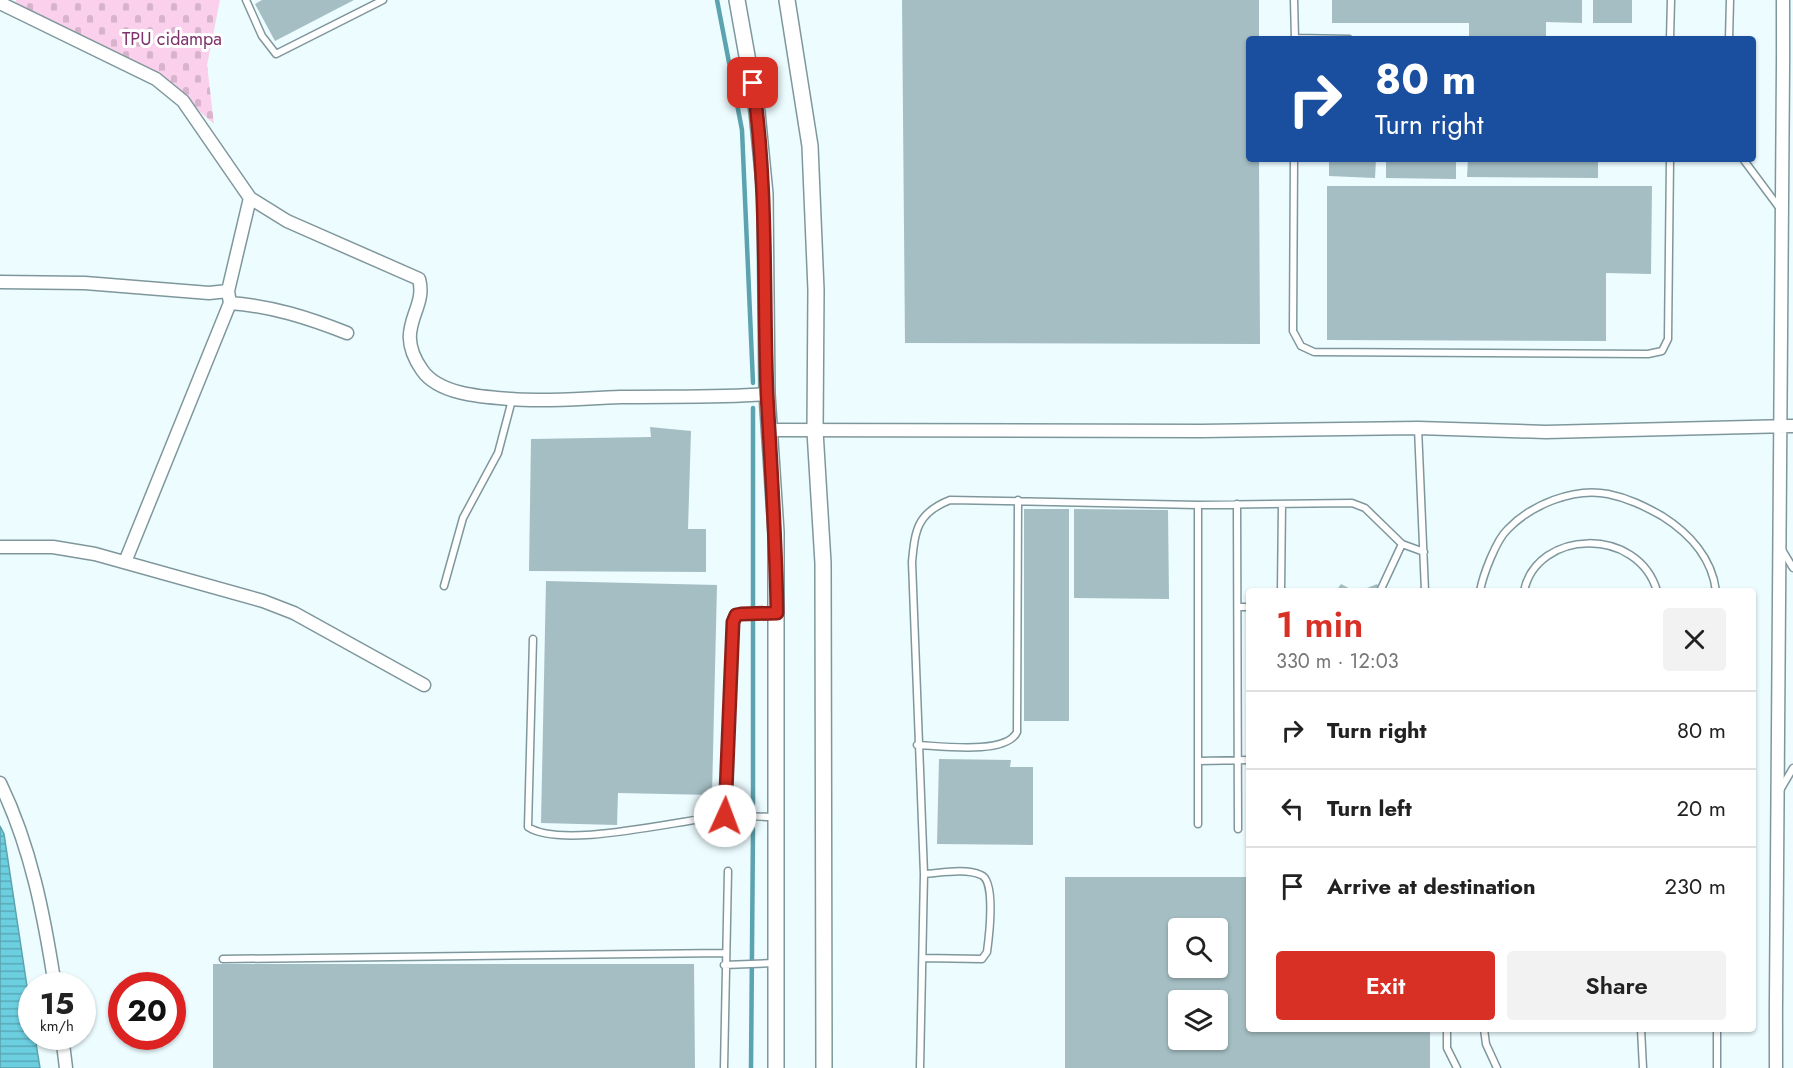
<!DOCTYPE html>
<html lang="en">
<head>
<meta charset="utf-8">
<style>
  :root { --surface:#fff; --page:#f2f2f2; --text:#222; --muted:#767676; --line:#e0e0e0; --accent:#d93025 }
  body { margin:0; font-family:Jost,sans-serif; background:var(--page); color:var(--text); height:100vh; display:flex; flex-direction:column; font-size:22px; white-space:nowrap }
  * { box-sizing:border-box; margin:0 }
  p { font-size:20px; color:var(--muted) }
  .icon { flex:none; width:33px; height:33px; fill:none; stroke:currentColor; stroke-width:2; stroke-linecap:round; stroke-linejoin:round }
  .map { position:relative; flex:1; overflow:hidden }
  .sheet { position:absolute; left:1246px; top:588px; width:510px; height:444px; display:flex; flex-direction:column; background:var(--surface); border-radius:6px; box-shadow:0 2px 4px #0004 }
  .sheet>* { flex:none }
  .hud { position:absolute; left:1246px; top:36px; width:510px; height:126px; border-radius:6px; box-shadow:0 2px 4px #0004; background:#1a4fa0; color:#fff; overflow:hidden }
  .tools { position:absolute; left:1168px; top:918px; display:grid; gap:12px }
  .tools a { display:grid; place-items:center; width:60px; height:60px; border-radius:6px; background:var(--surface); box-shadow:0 2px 4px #0004; font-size:30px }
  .speed { position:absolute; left:18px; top:972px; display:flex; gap:12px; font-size:30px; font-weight:700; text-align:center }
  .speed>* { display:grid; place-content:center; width:78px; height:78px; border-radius:50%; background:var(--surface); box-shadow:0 2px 4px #0004; line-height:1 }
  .speed small { font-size:15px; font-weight:400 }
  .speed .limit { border:9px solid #d22; background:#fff; color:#111 }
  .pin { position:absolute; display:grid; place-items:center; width:51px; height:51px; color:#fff; margin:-26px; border-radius:12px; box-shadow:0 3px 9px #0006 }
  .me { position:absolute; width:66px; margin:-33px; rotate:2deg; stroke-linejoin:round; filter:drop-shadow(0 0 4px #0008) }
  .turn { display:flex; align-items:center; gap:21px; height:126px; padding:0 30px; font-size:27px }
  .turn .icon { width:78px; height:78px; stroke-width:2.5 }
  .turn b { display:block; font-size:42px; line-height:51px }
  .round { display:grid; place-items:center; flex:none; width:63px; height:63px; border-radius:6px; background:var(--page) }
  .overview { display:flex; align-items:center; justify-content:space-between; height:102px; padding:0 30px }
  h1 { font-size:36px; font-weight:600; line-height:45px; color:var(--accent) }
  .cta { display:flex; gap:12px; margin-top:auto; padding:12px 30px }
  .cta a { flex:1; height:69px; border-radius:6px; background:var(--accent); color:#fff; font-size:24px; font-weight:600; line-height:69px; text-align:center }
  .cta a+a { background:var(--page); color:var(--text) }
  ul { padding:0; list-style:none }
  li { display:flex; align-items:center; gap:18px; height:78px; padding:0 30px; border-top:2px solid var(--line) }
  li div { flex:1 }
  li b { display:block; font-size:22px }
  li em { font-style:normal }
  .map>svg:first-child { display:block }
  .cemetery { fill:url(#cemetery-stones) }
  .water { fill:url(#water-rules); stroke:#5ba3af; stroke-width:1.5 }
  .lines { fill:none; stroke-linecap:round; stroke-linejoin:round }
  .stream { stroke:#5ba3af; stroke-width:4.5 }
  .building { fill:#a5bec3; fill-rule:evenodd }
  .service-casing { stroke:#7f979c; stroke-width:9 }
  .minor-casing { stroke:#7f979c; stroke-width:15 }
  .tertiary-casing { stroke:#7f979c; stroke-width:18 }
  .service { stroke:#fff; stroke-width:6 }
  .minor { stroke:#fff; stroke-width:12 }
  .tertiary { stroke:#fff; stroke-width:15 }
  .route-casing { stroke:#8d1f18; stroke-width:15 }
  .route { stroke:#d93025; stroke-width:10 }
  .labels { text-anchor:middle; stroke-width:6; stroke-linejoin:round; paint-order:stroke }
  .park-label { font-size:18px; fill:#7d326a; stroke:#fff }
</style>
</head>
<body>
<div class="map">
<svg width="1793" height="1068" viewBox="0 0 1793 1068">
  <defs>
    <pattern id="cemetery-stones" width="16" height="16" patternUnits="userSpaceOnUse" patternTransform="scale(1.5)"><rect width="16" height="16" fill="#fad0ec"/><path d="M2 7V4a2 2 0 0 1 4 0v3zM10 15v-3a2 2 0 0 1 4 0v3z" fill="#d7b4cb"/></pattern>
    <pattern id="water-rules" width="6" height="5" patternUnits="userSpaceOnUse" patternTransform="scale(1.5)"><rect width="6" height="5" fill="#6ccfe0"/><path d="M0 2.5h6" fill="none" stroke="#59a9b7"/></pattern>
  </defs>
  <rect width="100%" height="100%" fill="#ecfcff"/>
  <!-- cemetery -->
  <path class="cemetery" d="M16,0H220L207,65L214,124L159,76L15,5Z"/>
  <!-- water -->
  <path class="water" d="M0,826L4,834L31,1013L32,1036L35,1037L40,1068H0Z"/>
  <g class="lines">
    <!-- stream -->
    <path class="stream" d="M717,0L742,130L753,383
      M753,804V408
      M751,1068L753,829"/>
  </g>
  <!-- building -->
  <path class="building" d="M262,0H354L275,41L255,4Z
    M902,0H1259V39H1250V159H1259L1260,344L905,343Z
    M1332,0H1582V23L1546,22V39H1469V23H1332Z
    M1593,0H1632V23H1593Z
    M1329,159H1376L1375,178L1329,176Z
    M1386,159H1456V179L1386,178Z
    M1468,159H1598V178L1467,177Z
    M1327,186H1652L1651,274L1606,273V341L1327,340Z
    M650,427L691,431L688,529H706V572L529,571L531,439L651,437Z
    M1024,509H1069V721H1024Z
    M1074,509L1168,510L1169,599L1074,598Z
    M546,581L717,585L712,795L618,793L617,825L541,823Z
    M1341,584L1354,591H1336Z
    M1377,584L1382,591H1362V590Z
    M939,759L1011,760L1010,767H1033V845L937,844Z
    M1065,877H1250V1029H1430V1068H1065ZM1179,928H1218V968H1179ZM1179,1000H1218V1040H1179Z
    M213,964H694L695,1068H213Z"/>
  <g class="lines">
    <defs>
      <path id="service" d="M246,0L262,36L276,54L383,0
        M1294,0L1295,39
        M1295,38L1349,39
        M1670,39L1671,0
        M1729,39L1730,0
        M1294,159L1293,331L1301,346L1314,352L1648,354L1662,351L1668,339L1670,159
        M1743,159L1781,210
        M1418,428L1425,591
        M1237,504L1238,829
        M1781,548L1793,568
        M444,586L463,518L498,453L512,400
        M1381,589L1402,544
        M1281,591L1282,504
        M1480,591C1483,575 1496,540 1508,529C1531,505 1574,487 1608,494C1628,498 1644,506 1662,516C1689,533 1712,558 1716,591
        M1524,591C1537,529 1638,526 1657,591
        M1238,607H1250
        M533,639L528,827C563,850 682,819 725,816C742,815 760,817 776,817
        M917,745C941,746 1006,755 1017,732L1018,500
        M1198,761L1250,760
        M1779,792L1793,768
        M725,816L733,622L736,615L741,613H776
        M1198,824V505
        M923,958L982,959L987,952C989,937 996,880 981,875C965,868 941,873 924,874
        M223,959L725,953
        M724,965L774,963
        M1447,1029V1048L1457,1068
        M1484,1029L1486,1044L1497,1068
        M1641,1029L1643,1068
        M1717,1029V1068
        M724,1068L728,871
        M920,1068L924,874L912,562C915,530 917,513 950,500L1198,505L1352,503L1365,508L1402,544L1424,552"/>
      <path id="minor" d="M0,3L156,79L183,101L250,198L287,221L419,279C428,311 392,327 422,370C439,395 484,397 511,399C547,402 585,398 621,397C670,396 719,398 767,394
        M250,198L228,291L230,303C272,306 309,318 347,333
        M0,282L85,283L209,293L228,291
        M770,430L1201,431L1418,428L1546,432L1793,426
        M0,547H53L95,554L263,601L294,613L424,685
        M125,562L230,303
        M0,783C31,847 44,915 55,986
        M62,1036L66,1068
        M1776,1068C1775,712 1784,356 1783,0"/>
      <path id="tertiary" d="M737,0L757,112L765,194L767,394L776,532V1068
        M787,0L810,146L816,290L815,431L823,563L824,1068"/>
    </defs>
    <!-- service casing -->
    <use href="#service" class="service-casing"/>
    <!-- minor casing -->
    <use href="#minor" class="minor-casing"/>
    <!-- tertiary casing -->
    <use href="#tertiary" class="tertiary-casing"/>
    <!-- service -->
    <use href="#service" class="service"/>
    <!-- minor -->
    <use href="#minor" class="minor"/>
    <!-- tertiary -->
    <use href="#tertiary" class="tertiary"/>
  </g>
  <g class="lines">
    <defs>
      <path id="route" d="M725,816L733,622L736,615L741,614L777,613C776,540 771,467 767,394C763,290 768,187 753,83"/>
    </defs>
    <!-- route casing -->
    <use href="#route" class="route-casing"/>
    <!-- route -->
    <use href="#route" class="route"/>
  </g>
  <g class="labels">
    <!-- park labels -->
    <g class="park-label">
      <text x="172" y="45">TPU cidampa</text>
    </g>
  </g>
</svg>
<div class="tools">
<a><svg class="icon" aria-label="search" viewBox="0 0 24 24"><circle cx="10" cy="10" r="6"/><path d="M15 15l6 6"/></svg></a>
<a><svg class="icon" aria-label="layers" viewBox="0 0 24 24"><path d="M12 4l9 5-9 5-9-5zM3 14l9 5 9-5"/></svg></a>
</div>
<div class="speed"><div>15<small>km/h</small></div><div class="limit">20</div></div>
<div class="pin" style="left:753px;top:83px;background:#d93025"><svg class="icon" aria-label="arrive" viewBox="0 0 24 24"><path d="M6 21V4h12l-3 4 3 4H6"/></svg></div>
<svg class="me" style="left:725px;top:816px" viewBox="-20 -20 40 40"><circle r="19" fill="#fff"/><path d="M0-13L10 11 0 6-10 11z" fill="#d93025"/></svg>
<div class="hud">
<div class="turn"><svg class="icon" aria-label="right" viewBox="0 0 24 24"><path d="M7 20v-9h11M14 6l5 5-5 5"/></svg><div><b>80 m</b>Turn right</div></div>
</div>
<section class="sheet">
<div class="overview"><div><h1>1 min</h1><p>330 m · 12:03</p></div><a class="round"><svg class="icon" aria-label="close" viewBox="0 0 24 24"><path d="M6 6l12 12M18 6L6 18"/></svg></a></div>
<ul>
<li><svg class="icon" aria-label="right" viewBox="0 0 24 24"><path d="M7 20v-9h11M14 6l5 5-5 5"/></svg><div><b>Turn right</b></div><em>80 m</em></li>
<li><svg class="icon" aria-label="left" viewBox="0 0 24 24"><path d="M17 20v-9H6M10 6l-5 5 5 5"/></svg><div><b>Turn left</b></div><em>20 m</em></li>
<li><svg class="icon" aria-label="arrive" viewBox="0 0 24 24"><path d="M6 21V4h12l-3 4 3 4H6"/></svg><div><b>Arrive at destination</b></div><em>230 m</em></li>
</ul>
<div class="cta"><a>Exit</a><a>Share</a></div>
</section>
</div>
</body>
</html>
